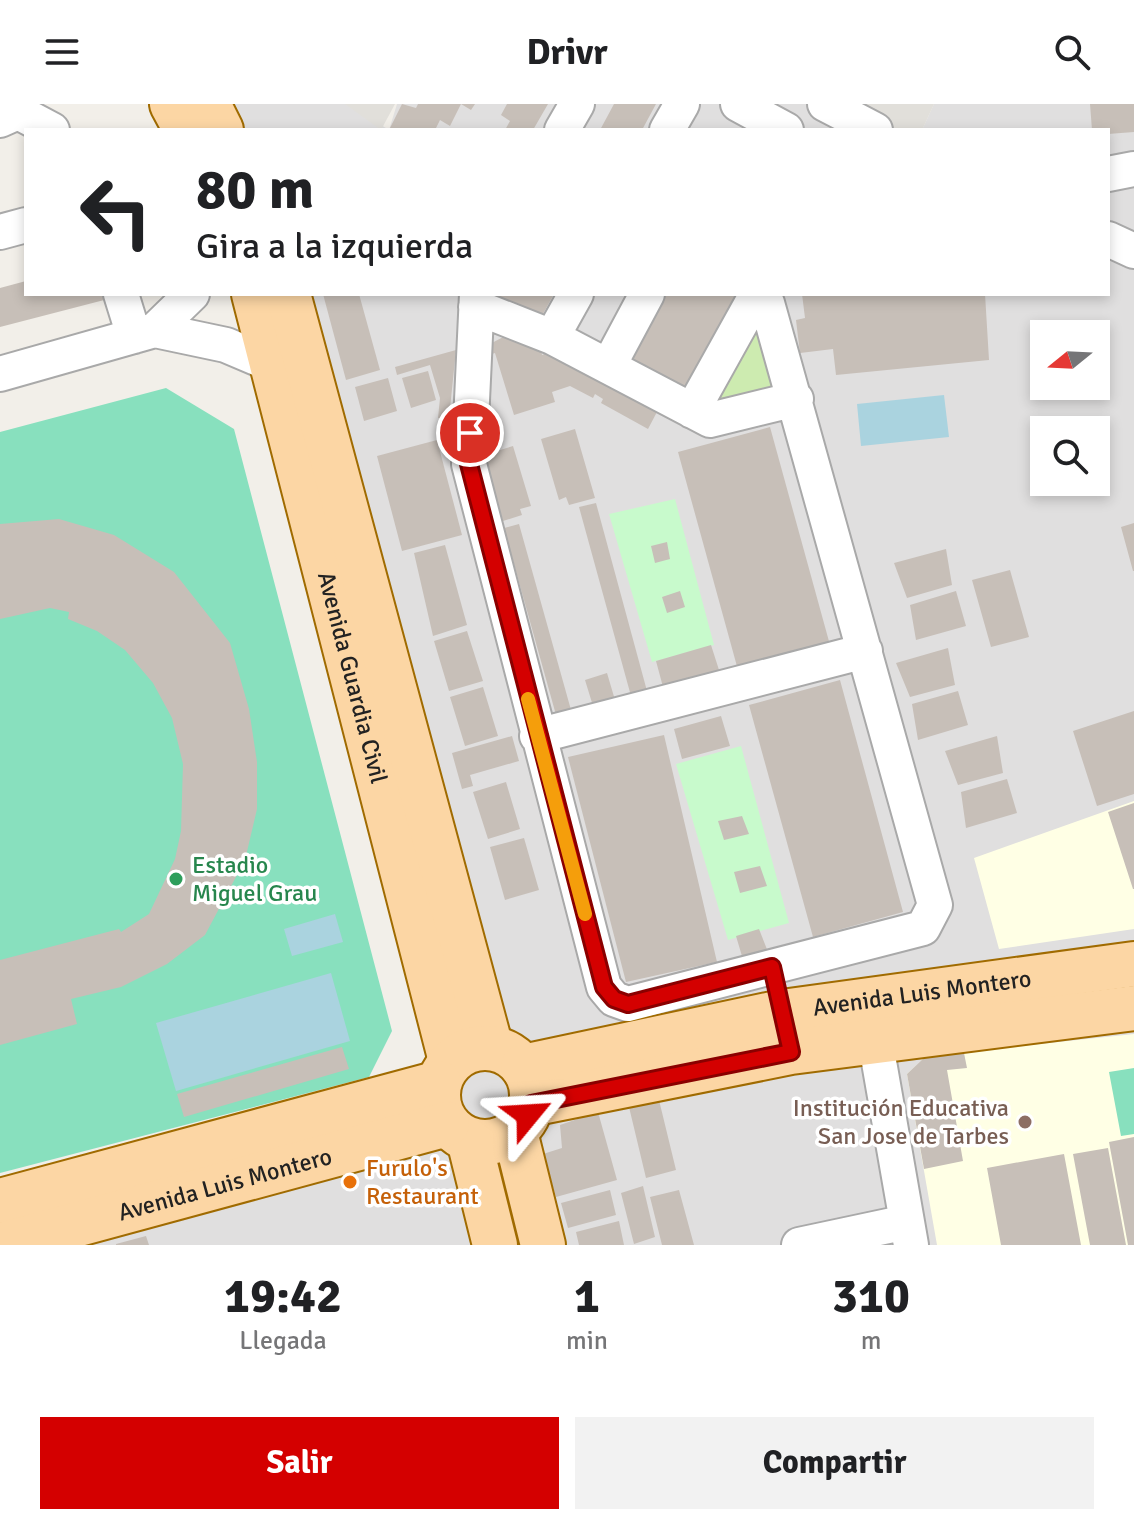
<!DOCTYPE html>
<html lang="es">
<head>
<meta charset="utf-8">
<style>
  :root { --surface:#fff; --page:#f2f2f2; --text:#202124; --muted:#757577; --accent:#d40000 }
  body { margin:0; font-family:Signika,sans-serif; background:var(--page); color:var(--text); height:100vh; display:flex; flex-direction:column; font-size:30px; white-space:nowrap }
  * { box-sizing:border-box; margin:0 }
  p { font-size:26px; color:var(--muted) }
  .icon { flex:none; width:44px; height:44px; fill:none; stroke:currentColor; stroke-width:2; stroke-linecap:round; stroke-linejoin:round }
  .map { position:relative; height:1141px; overflow:hidden }
  .panel { display:flex; flex-direction:column; background:var(--surface); flex:1 }
  .panel>* { flex:none }
  .guide { position:absolute; left:24px; top:24px; width:1086px; height:168px; border-radius:0px; box-shadow:0 4px 12px #0003; background:#fff; color:var(--text); overflow:hidden }
  .needle { width:52px; rotate:252deg }
  .controls { position:absolute; left:1030px; top:216px; display:grid; gap:16px }
  .controls a { display:grid; place-items:center; width:80px; height:80px; border-radius:0px; background:var(--surface); box-shadow:0 4px 12px #0003; font-size:40px }
  .pin { position:absolute; display:grid; place-items:center; width:68px; height:68px; color:#fff; margin:-34px; border:4px solid #fff; border-radius:50%; box-shadow:0 2px 8px #0007 }
  .me { position:absolute; width:88px; margin:-44px; rotate:63deg; stroke-linejoin:round; filter:drop-shadow(0 0 6px #0008) }
  .turn { display:flex; align-items:center; gap:28px; height:168px; padding:0 40px; font-size:36px }
  .turn .icon { width:104px; height:104px; stroke-width:2.5 }
  .turn b { display:block; font-size:56px; line-height:68px }
  .eta { display:flex; justify-content:space-evenly; align-items:center; height:136px; text-align:center }
  .eta b { font-size:48px; font-weight:700; line-height:56px }
  .primary-button { display:flex; gap:16px; margin-top:auto; padding:16px 40px }
  .primary-button a { flex:1; height:92px; border-radius:0px; background:var(--accent); color:#fff; font-size:32px; font-weight:700; line-height:92px; text-align:center }
  .primary-button a+a { background:var(--page); color:var(--text) }
  header { display:flex; justify-content:space-between; align-items:center; height:104px; padding:0 40px; background:var(--surface); font-size:36px; font-weight:700 }
  .map>svg:first-child { display:block }
  .residential { fill:#e0dfdf; fill-rule:evenodd }
  .education { fill:#ffffe5 }
  .airport { fill:#e1dfda }
  .grass { fill:#cdebb0 }
  .park { fill:#c8facc }
  .pitch { fill:#88e0be }
  .water { fill:#aad3df }
  .building { fill:#c7bfb8 }
  .lines { fill:none; stroke-linecap:round; stroke-linejoin:round }
  .minor-casing { stroke:#a9a9a9; stroke-width:38 }
  .major-casing { stroke:#a06b00; stroke-width:48 }
  .minor { stroke:#fff; stroke-width:34 }
  .major { stroke:#fcd6a4; stroke-width:44 }
  .route-casing { stroke:#8a0000; stroke-width:20 }
  .route { stroke:#d40000; stroke-width:14 }
  .slow { stroke:#f59e0b; stroke-width:14 }
  .leisure-dot { fill:#2e9e5b; stroke:#fff; stroke-width:3 }
  .education-dot { fill:#8d6e63; stroke:#fff; stroke-width:3 }
  .food-dot { fill:#e8710a; stroke:#fff; stroke-width:3 }
  .labels { text-anchor:middle; stroke-width:7; stroke-linejoin:round; paint-order:stroke }
  .street-label { font-size:24px; fill:#222; stroke:#fff }
  .leisure-label { font-size:24px; fill:#27864d; stroke:#fff; text-anchor:start }
  .education-label { font-size:24px; fill:#785e54; stroke:#fff; text-anchor:end }
  .food-label { font-size:24px; fill:#c56008; stroke:#fff; text-anchor:start }
</style>
</head>
<body>
<header><svg class="icon" aria-label="menu" viewBox="0 0 24 24"><path d="M4 6h16M4 12h16M4 18h16"/></svg>Drivr<svg class="icon" aria-label="search" viewBox="0 0 24 24"><circle cx="10" cy="10" r="6"/><path d="M15 15l6 6"/></svg></header>
<div class="map">
<svg width="1134" height="1141" viewBox="0 0 1134 1141">
  <rect width="100%" height="100%" fill="#f2efe9"/>
  <!-- residential -->
  <path class="residential" d="M219,0H348L389,26L397,0H841L898,26H160L154,14Z
    M934,0H1134V1141H2L422,1030L467,1042L267,292L231,190H1108V26H922ZM1044,230H1096V282H1044ZM1044,326H1096V378H1044Z"/>
  <!-- education -->
  <path class="education" d="M1134,697V825L999,845L974,754Z
    M1134,930V1141H937L907,970L926,952Z"/>
  <!-- airport -->
  <path class="airport" d="M345,0H395L381,26Z
    M841,0H934L922,26H898Z"/>
  <!-- grass -->
  <path class="grass" d="M759,225L775,288L710,299Z"/>
  <!-- park -->
  <path class="park" d="M675,395L714,541L652,558L609,410Z
    M741,642L789,819L728,836L676,660Z"/>
  <!-- pitch -->
  <path class="pitch" d="M166,284L234,325L392,927L369,973L0,1069V328Z
    M1134,964V1030L1121,1032L1109,968Z"/>
  <!-- water -->
  <path class="water" d="M944,291L949,333L861,342L857,300Z
    M335,810L343,838L292,852L284,825Z
    M331,869L350,937L176,987L156,919Z"/>
  <!-- building -->
  <path class="building" d="M402,0L416,4L418,0H475L471,6L461,0L450,22L440,16L435,26H389Z
    M507,0H548L533,26H505L510,17L501,11Z
    M614,0H656L642,26H600Z
    M1090,0H1134V28L1108,30V26H1092Z
    M26,177V190H107L108,195L0,223V184Z
    M323,190H359L380,266L346,276Z
    M495,190H554L539,217Z
    M661,190H736L683,289L622,260Z
    M802,190H985L989,256L836,271L833,245L800,249L796,216L805,214Z
    M513,228L540,241L542,251L554,246L658,306L648,325L601,299L603,295L595,290L593,294L570,282L552,288L555,298L514,311L495,249L486,252V242Z
    M456,246L449,314H438L440,294L430,261L397,271L395,263Z
    M428,267L436,296L411,304L402,274Z
    M388,274L397,307L364,317L355,283Z
    M770,323L830,541L738,566L678,348Z
    M575,325L595,394L569,401L566,393L559,396L541,335Z
    M437,336L462,431L402,447L377,352Z
    M513,342L531,402L520,405L522,411L503,417L484,351Z
    M596,399L647,587L631,592L579,403Z
    M59,415L114,431L174,468L230,539L249,605L257,658V705L245,756L205,831L167,860L121,883L71,895L77,920L0,941V856L119,825L121,828L149,810L175,755L181,727L183,660L172,614L153,579L125,546L97,527L68,515L69,508L50,504L0,515V420Z
    M1134,419V467H1133L1121,423Z
    M519,420L571,606L556,611L504,424Z
    M667,438L670,455L655,459L651,442Z
    M445,441L467,521L433,532L414,449Z
    M946,445L952,481L907,494L894,459Z
    M1010,466L1029,533L991,543L972,476Z
    M680,487L685,503L667,509L662,493Z
    M956,487L966,522L916,536L910,501Z
    M467,527L483,577L449,587L434,537Z
    M711,541L719,566L663,583L656,557Z
    M948,544L955,581L910,593L896,559Z
    M607,569L615,596L593,602L585,576Z
    M840,576L903,808L813,833L749,601Z
    M483,583L498,632L465,642L450,593Z
    M958,587L968,621L918,636L912,600Z
    M1134,607V690L1097,702L1073,627Z
    M721,612L730,642L682,655L674,625Z
    M664,631L717,858L626,878L568,653Z
    M512,632L519,657L470,671L473,682L462,685L452,649Z
    M997,632L1003,669L958,681L945,647Z
    M1007,675L1017,709L966,724L961,688Z
    M506,678L520,725L488,735L473,688Z
    M1134,699V785H1133L1108,708Z
    M742,712L749,730L724,736L718,717Z
    M524,734L539,786L505,796L490,743Z
    M760,762L767,782L740,789L734,768Z
    M759,825L770,853L744,859L736,832Z
    M342,943L349,965L184,1013L177,990Z
    M964,949L967,964L947,966L963,1057L924,1065L907,970L926,952Z
    M659,996L676,1066L646,1074L629,1003Z
    M598,1008L617,1076L556,1093L543,1050L562,1044L560,1021Z
    M1134,1033V1141H1128L1109,1038Z
    M1108,1044L1126,1141H1090L1073,1050Z
    M1064,1050L1081,1141H1001L987,1064Z
    M643,1082L655,1133L634,1140L621,1089Z
    M610,1086L616,1111L568,1124L561,1099Z
    M679,1086L694,1141H662L650,1093Z
    M619,1117L624,1141H579L576,1128Z
    M146,1132L149,1141H116V1140Z"/>
  <g class="lines">
    <defs>
      <path id="minor" d="M738,0L786,26
        M825,0L875,26
        M0,16L18,8L52,26
        M562,26L577,0
        M667,26L682,0
        M1108,70L1134,65
        M0,128L26,121
        M1108,135L1134,147
        M121,190L134,232
        M477,190L469,360L604,883L614,895L628,900L923,824L935,801L767,199L760,190
        M476,203L552,233L710,316L796,295
        M155,226L192,190
        M552,233L576,190
        M609,261L647,190
        M0,270L155,226L226,241L275,262
        M692,307L757,190
        M537,632L865,547
        M875,935L911,1141
        M799,1141L907,1118"/>
      <g id="major">
        <path d="M172,0L186,26"/>
        <path d="M208,0L221,26"/>
        <path id="s1" d="M254,190L451,957"/>
        <path d="M288,190L491,944"/>
        <circle cx="485" cy="991" r="47"/>
        <path id="s2" d="M523,963L782,908L1134,860"/>
        <path d="M531,1000L791,948L1134,904"/>
        <path d="M515,1028L543,1141"/>
        <path d="M469,1036L495,1141"/>
        <path d="M0,1097L439,979"/>
        <path id="s3" d="M1,1141L447,1020"/>
      </g>
    </defs>
    <!-- minor casing -->
    <use href="#minor" class="minor-casing"/>
    <!-- major casing -->
    <use href="#major" class="major-casing"/>
    <!-- minor -->
    <use href="#minor" class="minor"/>
    <!-- major -->
    <use href="#major" class="major"/>
  </g>
  <g class="lines">
    <defs>
      <path id="route" d="M470,329L469,360L604,883L614,895L628,900L772,863L791,948L531,1000L528,1011"/>
    </defs>
    <!-- route casing -->
    <use href="#route" class="route-casing"/>
    <!-- route -->
    <use href="#route" class="route"/>
    <!-- slow -->
    <path class="slow" d="M528,595L585,810"/>
  </g>
  <!-- markers -->
  <circle class="leisure-dot" cx="176" cy="775" r="8"/>
  <circle class="education-dot" cx="1025" cy="1018" r="8"/>
  <circle class="food-dot" cx="350" cy="1078" r="8"/>
  <g class="labels">
    <!-- street labels -->
    <g class="street-label">
      <text dy="8" stroke="none"><textPath href="#s1" startOffset="396">Avenida Guardia Civil</textPath></text>
      <text dy="8" stroke="none"><textPath href="#s2" startOffset="406">Avenida Luis Montero</textPath></text>
      <text dy="8" stroke="none"><textPath href="#s3" startOffset="232">Avenida Luis Montero</textPath></text>
    </g>
    <!-- leisure labels -->
    <g class="leisure-label">
      <text x="192" y="769">Estadio<tspan x="192" dy="28">Miguel Grau</tspan></text>
    </g>
    <!-- education labels -->
    <g class="education-label">
      <text x="1009" y="1012">Institución Educativa<tspan x="1009" dy="28">San Jose de Tarbes</tspan></text>
    </g>
    <!-- food labels -->
    <g class="food-label">
      <text x="366" y="1072">Furulo's<tspan x="366" dy="28">Restaurant</tspan></text>
    </g>
  </g>
</svg>
<div class="controls">
<a><svg class="needle" viewBox="-14 -14 28 28"><path d="M0-13l5 13h-10z" fill="#e53935"/><path d="M0 13l5-13h-10z" fill="#757577"/></svg></a>
<a><svg class="icon" aria-label="search" viewBox="0 0 24 24"><circle cx="10" cy="10" r="6"/><path d="M15 15l6 6"/></svg></a>
</div>
<div class="pin" style="left:470px;top:329px;background:#d93025"><svg class="icon" aria-label="arrive" viewBox="0 0 24 24"><path d="M6 21V4h12l-3 4 3 4H6"/></svg></div>
<svg class="me" style="left:528px;top:1011px" viewBox="-20 -20 40 40"><path d="M0-17L14 15 0 8-14 15z" fill="#d40000" stroke="#fff" stroke-width="4"/></svg>
<div class="guide">
<div class="turn"><svg class="icon" aria-label="left" viewBox="0 0 24 24"><path d="M17 20v-9H6M10 6l-5 5 5 5"/></svg><div><b>80 m</b>Gira a la izquierda</div></div>
</div>
</div>
<section class="panel">
<div class="eta">
<div><b>19:42</b><p>Llegada</p></div>
<div><b>1</b><p>min</p></div>
<div><b>310</b><p>m</p></div>
</div>
<div class="primary-button"><a>Salir</a><a>Compartir</a></div>
</section>
</body>
</html>
